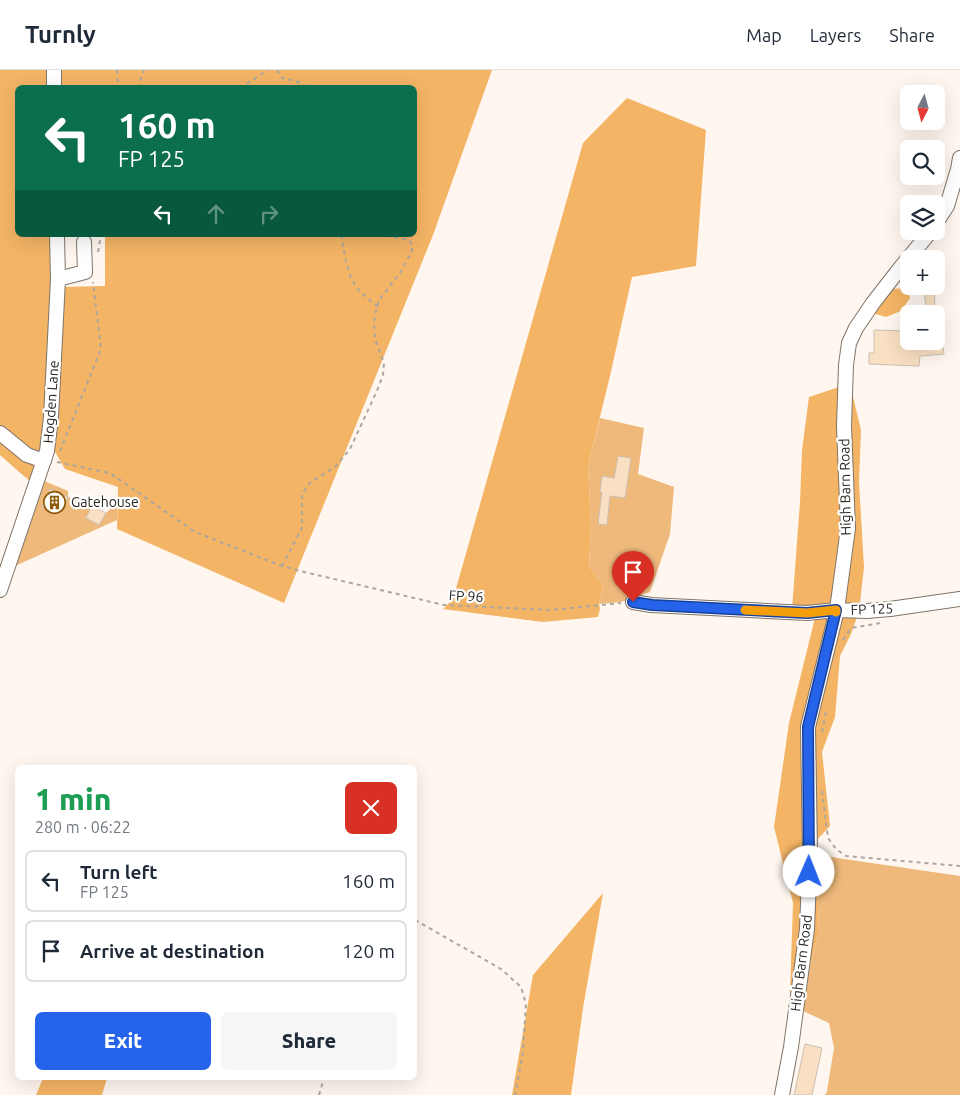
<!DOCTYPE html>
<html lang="en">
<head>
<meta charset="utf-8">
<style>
  :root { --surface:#fff; --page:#f6f6f7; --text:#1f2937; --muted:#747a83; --line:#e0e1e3; --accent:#2563eb }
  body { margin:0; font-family:Ubuntu,sans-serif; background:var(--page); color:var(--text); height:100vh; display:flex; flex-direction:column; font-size:19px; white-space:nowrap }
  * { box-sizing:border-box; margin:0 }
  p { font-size:16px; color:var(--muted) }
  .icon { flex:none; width:28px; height:28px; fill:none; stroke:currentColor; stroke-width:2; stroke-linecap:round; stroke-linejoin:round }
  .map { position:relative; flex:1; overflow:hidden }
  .side { position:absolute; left:15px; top:695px; width:402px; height:315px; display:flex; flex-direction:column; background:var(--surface); border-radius:8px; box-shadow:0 5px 20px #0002 }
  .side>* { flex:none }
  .banner { position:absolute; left:15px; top:15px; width:402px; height:152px; border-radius:8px; box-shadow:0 5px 20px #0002; background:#0b6e4f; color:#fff; overflow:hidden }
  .needle { width:32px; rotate:186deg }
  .tools { position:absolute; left:900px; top:15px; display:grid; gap:10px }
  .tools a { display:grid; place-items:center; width:45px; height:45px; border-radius:8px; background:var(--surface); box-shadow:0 5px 20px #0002; font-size:25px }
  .pin { position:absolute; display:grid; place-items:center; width:42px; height:42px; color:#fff; margin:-51px -21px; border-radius:50% 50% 50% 0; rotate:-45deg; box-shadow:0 0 5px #0007 }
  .pin .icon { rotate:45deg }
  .me { position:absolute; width:55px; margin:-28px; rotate:1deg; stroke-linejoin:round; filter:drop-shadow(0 0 4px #0008) }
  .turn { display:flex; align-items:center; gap:18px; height:105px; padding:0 20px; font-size:22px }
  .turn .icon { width:65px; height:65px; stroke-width:2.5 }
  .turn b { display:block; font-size:35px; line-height:42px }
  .lanes { display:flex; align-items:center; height:48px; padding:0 20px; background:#0003; justify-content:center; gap:25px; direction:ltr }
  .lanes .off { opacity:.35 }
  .round { display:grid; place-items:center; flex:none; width:52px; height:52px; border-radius:8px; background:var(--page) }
  .overview { display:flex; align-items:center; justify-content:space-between; height:85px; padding:0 20px }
  h1 { font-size:30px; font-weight:800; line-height:38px; color:#1e9e55 }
  .action { display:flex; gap:10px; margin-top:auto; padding:10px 20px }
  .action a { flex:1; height:58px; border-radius:8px; background:var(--accent); color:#fff; font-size:20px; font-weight:800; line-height:58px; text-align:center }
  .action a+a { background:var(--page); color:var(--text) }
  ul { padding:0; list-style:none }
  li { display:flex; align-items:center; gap:15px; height:62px; margin:0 10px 8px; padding:0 10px; border:2px solid var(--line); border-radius:8px }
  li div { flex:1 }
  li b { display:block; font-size:19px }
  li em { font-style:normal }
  header { display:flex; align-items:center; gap:30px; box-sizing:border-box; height:70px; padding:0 25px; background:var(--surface); border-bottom:1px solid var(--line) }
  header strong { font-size:24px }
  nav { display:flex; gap:28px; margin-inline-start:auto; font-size:18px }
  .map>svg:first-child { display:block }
  .green { fill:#eeb97b }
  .forest { fill:#f4b465; fill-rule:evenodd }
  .building { fill:#fae0c2; stroke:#cabfb2 }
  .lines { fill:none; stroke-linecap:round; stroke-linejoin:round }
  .minor-casing { stroke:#7f7468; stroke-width:16 }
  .path { stroke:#ada69f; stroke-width:2; stroke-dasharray:4 4; stroke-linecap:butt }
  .minor { stroke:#fff; stroke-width:14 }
  .route-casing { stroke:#184099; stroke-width:12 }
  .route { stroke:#2563eb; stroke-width:9 }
  .slow { stroke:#f59e0b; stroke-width:9 }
  .labels { text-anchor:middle; stroke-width:4.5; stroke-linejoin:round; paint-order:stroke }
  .street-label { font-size:14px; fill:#292520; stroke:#fff }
  .poi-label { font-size:14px; fill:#292520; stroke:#fff; text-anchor:start }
</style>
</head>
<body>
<header>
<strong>Turnly</strong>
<nav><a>Map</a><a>Layers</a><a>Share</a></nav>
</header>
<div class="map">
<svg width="960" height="1025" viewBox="0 0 960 1025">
  <rect width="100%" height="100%" fill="#fff7ef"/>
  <!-- green -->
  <path class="green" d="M600,348L644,358L638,404L674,417L670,464L650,522L621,532L599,534L603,516L589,496L591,456L588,396Z
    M42,410L68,421V427L92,436L86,448L99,455L106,443L117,433V450L15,496Z
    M817,785L960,806V1025H825L827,1021L834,978L829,953L803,941L810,896L819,861L817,811Z"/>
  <!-- forest -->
  <path class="forest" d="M0,0H492L433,165L284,533L117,459L118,417L65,399L54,380L30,411L18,401L0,385ZM18,18H415V165H105V216L61,217L62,165H18Z
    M627,28L706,60L696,196L632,207L610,306L588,396L591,456L589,496L603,516L599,534L600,539L598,547L543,552L443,539L453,529L583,73Z
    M907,218L910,228L901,241L886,247L872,243L891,219Z
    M839,317L851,318L861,360L859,412L864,497L860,533L857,547L851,564L840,586L835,647L822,682L830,756L816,771L817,785V811L819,861L810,896L801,955L789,954L793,833L774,757L789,653L815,548L792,539L800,432L802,380L809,327Z
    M603,823L583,938L571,1025H512L533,905Z
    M43,1008H107L102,1025H36Z"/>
  <!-- building -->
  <path class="building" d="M924,219H934L935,238L926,239Z
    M874,260L909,261V271H942L944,284L920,286L919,296L869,294V283H874Z
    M618,386L631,388L625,428L610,426L607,455L598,454L602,422H600L602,406L614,408Z
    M50,419L68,427L63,439L58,437L56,443L42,437Z
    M92,436L106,443L99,455L86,448Z
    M805,974L822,978L812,1025H794Z"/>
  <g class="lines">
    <defs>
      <path id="minor" d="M54,0V18
        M936,153L947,136L958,99L960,88
        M58,209L85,202L84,172
        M0,363L27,385L44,391
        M0,520L47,381L51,347L58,209L57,165
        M633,532L651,535L807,543L837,540L867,541L890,539L960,529
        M782,1025L791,977L807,859L810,782L808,657L837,540L848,458L844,356L846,295L849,273L856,258L873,233L901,197L931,161"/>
    </defs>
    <!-- minor casing -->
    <use href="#minor" class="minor-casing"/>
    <!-- path -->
    <path class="path" d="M117,0L118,18
      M277,0L282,8C291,10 301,11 307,18
      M137,18L144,0
      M240,18L268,0
      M341,165C344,180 346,202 355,215C361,224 370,230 378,237
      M98,182L101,165
      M60,381L101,279L93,212
      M57,392L110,403L195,462L282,496L300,501L444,535L551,540L621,533
      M282,496L302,458V424L310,413L336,396L350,379L376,323L383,305L384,293L375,269L374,253L375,245L379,230L400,203L412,181V176L410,171L406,169L381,165
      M843,570L851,558L881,553
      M822,662L826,642
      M822,721L828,768L836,779L846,786L960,796
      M415,850L501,899L521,917L526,934L523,982L515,1025
      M319,1025L324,1008"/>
    <!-- minor -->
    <use href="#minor" class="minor"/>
  </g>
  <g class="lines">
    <defs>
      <path id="route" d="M633,532L652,535L807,543L836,540L808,657L809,802"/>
    </defs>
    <!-- route casing -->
    <use href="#route" class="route-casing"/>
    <!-- route -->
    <use href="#route" class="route"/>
    <!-- slow -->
    <path class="slow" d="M745,540L807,543L836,540V542"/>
  </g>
  <!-- icons -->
  <defs>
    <symbol id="building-ring" viewBox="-11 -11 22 22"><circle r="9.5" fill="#fff" stroke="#8e5b0a" stroke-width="1.5"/><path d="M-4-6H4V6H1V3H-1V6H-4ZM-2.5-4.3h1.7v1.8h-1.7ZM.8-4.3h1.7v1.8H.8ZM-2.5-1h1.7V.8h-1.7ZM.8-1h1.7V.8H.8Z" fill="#8e5b0a"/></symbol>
  </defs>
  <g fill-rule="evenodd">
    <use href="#building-ring" x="42" y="420" width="25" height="25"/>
  </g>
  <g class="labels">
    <!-- street labels -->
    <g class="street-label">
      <text transform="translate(51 332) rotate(-86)" y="5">Hogden Lane</text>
      <text transform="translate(845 417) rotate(-91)" y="5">High Barn Road</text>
      <text transform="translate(466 526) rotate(3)" y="5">FP 96</text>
      <text transform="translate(872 539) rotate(-2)" y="5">FP 125</text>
      <text transform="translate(801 893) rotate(-83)" y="5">High Barn Road</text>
    </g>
    <!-- poi labels -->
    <g class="poi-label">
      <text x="71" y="437">Gatehouse</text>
    </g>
  </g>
</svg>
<div class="tools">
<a><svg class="needle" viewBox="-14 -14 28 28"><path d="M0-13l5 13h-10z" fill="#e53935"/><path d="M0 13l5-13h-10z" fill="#747a83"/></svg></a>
<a><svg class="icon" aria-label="search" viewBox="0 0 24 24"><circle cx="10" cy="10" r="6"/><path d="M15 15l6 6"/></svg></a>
<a><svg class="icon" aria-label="layers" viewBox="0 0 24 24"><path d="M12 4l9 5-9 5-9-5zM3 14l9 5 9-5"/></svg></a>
<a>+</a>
<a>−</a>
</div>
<div class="pin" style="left:633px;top:532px;background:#d93025"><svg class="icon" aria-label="arrive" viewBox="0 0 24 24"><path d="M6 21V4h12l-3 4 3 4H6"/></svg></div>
<svg class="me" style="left:809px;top:802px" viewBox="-20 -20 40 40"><circle r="19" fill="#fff"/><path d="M0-13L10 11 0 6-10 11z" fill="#2563eb"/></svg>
<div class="banner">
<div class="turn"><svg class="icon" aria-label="left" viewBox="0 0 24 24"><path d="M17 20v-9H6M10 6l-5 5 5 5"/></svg><div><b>160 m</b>FP 125</div></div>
<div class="lanes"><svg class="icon" aria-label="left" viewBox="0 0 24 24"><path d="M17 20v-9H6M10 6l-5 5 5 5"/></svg><svg class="icon off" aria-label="ahead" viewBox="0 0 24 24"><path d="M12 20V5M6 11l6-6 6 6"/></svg><svg class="icon off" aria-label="right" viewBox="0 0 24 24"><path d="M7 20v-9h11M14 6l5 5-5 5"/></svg></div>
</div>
<section class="side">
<div class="overview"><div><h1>1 min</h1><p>280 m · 06:22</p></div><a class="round" style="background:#d93025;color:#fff"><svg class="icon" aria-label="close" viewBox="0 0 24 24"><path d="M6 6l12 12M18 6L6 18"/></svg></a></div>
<ul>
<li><svg class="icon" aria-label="left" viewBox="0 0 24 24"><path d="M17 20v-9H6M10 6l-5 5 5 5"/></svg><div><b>Turn left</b><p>FP 125</p></div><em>160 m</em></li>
<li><svg class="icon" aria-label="arrive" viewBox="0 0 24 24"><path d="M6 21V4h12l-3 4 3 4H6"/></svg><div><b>Arrive at destination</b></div><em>120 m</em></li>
</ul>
<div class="action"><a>Exit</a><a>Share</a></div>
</section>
</div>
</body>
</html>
